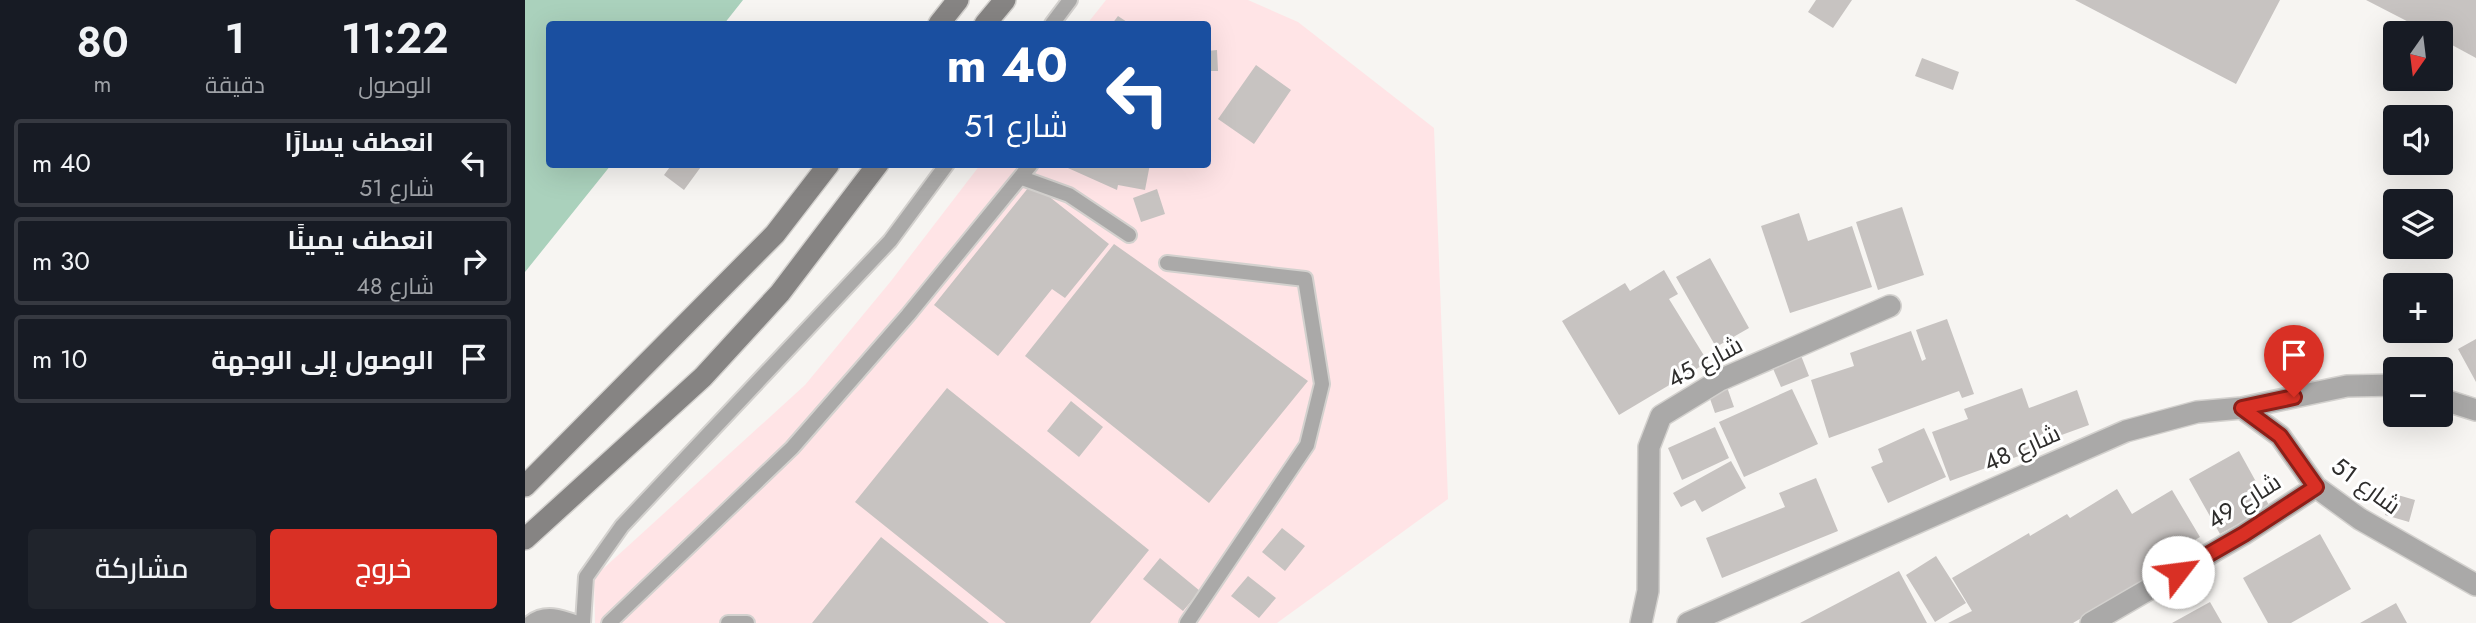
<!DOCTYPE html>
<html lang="ar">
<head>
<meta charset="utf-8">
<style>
  :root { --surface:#171b24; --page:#20242c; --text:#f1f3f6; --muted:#9ea1a6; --line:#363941; --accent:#d93025 }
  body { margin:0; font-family:Jost,Cairo,sans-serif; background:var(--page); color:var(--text); direction:rtl; height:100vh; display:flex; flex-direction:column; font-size:26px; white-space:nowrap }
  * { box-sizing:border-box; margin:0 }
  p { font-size:23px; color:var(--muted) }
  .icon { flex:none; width:38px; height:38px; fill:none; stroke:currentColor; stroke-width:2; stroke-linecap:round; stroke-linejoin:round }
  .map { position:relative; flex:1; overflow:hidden; direction:ltr }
  .side { display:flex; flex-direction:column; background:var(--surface); width:525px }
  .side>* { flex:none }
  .top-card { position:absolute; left:21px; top:21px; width:665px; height:147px; border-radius:7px; box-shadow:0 7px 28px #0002; direction:rtl; background:#1a4fa0; color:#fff; overflow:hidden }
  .needle { width:46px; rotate:194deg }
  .fabs { position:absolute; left:1858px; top:21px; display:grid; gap:14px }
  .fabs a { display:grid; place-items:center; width:70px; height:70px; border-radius:7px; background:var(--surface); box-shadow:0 7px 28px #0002; font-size:35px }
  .pin { position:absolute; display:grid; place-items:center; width:60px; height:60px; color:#fff; margin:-72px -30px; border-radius:50% 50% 50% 0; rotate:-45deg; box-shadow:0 0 7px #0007 }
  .pin .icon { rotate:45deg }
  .me { position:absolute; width:77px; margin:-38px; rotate:60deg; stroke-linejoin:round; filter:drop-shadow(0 0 5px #0008) }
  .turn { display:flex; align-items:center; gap:24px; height:147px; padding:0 28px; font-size:32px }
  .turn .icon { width:91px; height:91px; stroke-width:2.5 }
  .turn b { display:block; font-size:49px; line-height:60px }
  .eta { display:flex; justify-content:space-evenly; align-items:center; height:119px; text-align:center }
  .eta b { font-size:42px; font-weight:600; line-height:49px }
  .primary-button { display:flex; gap:14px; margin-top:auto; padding:14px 28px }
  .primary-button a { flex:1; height:80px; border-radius:7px; background:var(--accent); color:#fff; font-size:28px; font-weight:600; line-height:80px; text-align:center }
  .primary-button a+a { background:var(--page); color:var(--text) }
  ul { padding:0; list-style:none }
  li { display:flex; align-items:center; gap:21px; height:88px; margin:0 14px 10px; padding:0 14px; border:4px solid var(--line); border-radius:7px }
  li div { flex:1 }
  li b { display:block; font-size:26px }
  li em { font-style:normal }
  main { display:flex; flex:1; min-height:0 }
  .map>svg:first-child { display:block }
  .medical { fill:#ffe4e6 }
  .garden { fill:#aad1bc }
  .building { fill:#c7c3c1 }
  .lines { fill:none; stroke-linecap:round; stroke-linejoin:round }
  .lane-casing { stroke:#d3d1ce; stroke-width:18 }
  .street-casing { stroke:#d3d1ce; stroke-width:24 }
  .secondary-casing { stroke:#d3d1ce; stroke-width:24 }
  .lane { stroke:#aaa9a8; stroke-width:14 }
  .street { stroke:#aaa9a8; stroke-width:21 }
  .secondary { stroke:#868483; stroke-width:21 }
  .route-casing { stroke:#8d1f18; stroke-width:18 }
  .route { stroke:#d93025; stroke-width:12 }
  .labels { text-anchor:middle; stroke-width:6; stroke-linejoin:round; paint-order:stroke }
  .street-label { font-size:24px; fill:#2e2d2c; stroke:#fff }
</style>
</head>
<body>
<main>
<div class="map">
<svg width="1951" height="623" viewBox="0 0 1951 623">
  <rect width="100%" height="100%" fill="#f7f5f2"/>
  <!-- medical -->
  <path class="medical" d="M581,0H723L773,22L909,128L923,499L752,623H70L69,577L280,385L366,281L455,165L682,164V24H562Z"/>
  <!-- garden -->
  <path class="garden" d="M0,0H218L199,24H24V164L86,165L0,272Z"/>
  <!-- building -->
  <path class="building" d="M1291,0H1327L1308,28L1283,12Z
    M1550,0H1755L1711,84Z
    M1841,0H1951V58L1916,39V33H1905Z
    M593,16L605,24H587Z
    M692,50L693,71H682V51Z
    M1397,58L1434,72L1428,90L1390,76Z
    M731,65L766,90L729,144L693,119Z
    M147,164H178L159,190L139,175Z
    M534,164H625L620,190L593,185L592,190Z
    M507,183L584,244L540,298L527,289L473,356L409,305Z
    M632,189L640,214L616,222L608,198Z
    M1377,207L1399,275L1353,290L1331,222Z
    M1274,213L1283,241L1327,226L1347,287L1265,313L1236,226Z
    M589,244L783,381L684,503L500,356Z
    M1185,258L1224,328L1191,347L1151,277Z
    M1139,270L1153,294L1144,299L1183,362L1094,415L1037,321L1100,283L1105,291Z
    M1422,319L1449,394L1437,398L1434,391L1304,438L1286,380L1329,366L1325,353L1386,331L1397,361L1401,359L1391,330Z
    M1951,339V382L1933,349Z
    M1275,353L1284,376L1256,387L1246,364Z
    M1202,387L1209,407L1190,413L1183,393Z
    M422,388L624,550L565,623H481L330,502Z
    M1497,388L1504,408L1552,390L1564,425L1531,437L1532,442L1425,481L1407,432L1443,419L1439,409Z
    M1267,389L1293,444L1219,477L1194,422Z
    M546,401L578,427L554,457L522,431Z
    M1190,427L1204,458L1157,480L1143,448Z
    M1399,428L1421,477L1363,503L1346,467L1358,462L1353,449Z
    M1714,451L1745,507L1695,534L1664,479Z
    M1206,461L1221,488L1177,512L1170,500L1156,507L1148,493Z
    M1291,478L1313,531L1197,578L1181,538L1260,507L1254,493Z
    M1592,489L1607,514L1647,490L1675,537L1629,564L1634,572L1548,623H1423L1447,611L1427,578L1504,533L1505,536L1542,514L1545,518Z
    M1866,493L1890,500L1884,522L1860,515Z
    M757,528L780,546L760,571L737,552Z
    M1795,534L1826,589L1766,623H1743L1718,578Z
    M356,537L464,623H287Z
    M1411,556L1441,603L1410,622L1381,575Z
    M635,558L675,591L658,611L618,579Z
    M1374,571L1402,623H1275Z
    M723,576L751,598L734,618L706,596Z
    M1685,602L1697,623H1647Z
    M1871,603L1882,623H1835Z"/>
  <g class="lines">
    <defs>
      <path id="lane" d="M527,24L545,0
        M497,178L544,195L604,235
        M642,263L780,279L797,384L782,445L662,623
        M5,623C20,611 36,617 52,623
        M58,623L61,577L97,526L365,241L422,164
        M84,623L267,448L383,315L506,164
        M203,623H222"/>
      <path id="street" d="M1916,399L1951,410
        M1717,408L1755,436L1791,487L1835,519L1951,585
        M1116,623L1123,591L1124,447L1136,416L1195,380L1365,306
        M1163,623L1601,431L1672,412L1717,408L1822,386L1871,385
        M1566,623L1719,534L1791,487"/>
      <path id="secondary" d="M414,24L433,0
        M460,24L480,0
        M0,486L250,234L304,164
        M0,539L178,377L255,293L353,164"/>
    </defs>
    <!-- lane casing -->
    <use href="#lane" class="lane-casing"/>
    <!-- street casing -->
    <use href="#street" class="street-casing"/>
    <!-- secondary casing -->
    <use href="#secondary" class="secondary-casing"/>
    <!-- lane -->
    <use href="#lane" class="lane"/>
    <!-- street -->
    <use href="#street" class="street"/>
    <!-- secondary -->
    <use href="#secondary" class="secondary"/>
  </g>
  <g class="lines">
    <defs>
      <path id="route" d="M1653,572L1719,534L1791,487L1755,436L1717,408L1769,397"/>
    </defs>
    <!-- route casing -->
    <use href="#route" class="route-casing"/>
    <!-- route -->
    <use href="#route" class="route"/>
  </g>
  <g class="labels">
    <!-- street labels -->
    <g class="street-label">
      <text transform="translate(1180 362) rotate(-28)" y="8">شارع 45</text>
      <text transform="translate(1497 448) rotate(-24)" y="8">شارع 48</text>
      <text transform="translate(1841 486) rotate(36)" y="8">شارع 51</text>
      <text transform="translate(1719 501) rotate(-32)" y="8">شارع 49</text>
    </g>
  </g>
</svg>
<div class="fabs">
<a><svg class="needle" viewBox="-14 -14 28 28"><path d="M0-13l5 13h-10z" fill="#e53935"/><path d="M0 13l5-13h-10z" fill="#9ea1a6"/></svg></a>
<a><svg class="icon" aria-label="sound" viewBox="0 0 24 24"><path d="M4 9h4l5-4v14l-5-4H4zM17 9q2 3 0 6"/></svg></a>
<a><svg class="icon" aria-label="layers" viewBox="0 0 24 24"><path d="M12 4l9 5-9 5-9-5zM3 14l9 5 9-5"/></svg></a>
<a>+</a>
<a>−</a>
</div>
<div class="pin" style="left:1769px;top:397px;background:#d93025"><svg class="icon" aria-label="arrive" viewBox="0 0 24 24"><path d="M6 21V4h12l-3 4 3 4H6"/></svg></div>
<svg class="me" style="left:1653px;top:572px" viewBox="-20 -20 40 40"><circle r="19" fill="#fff"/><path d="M0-13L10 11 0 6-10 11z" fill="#d93025"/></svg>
<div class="top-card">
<div class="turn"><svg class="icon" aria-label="left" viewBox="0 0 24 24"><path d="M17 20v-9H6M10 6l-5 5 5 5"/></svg><div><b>40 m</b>شارع 51</div></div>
</div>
</div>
<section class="side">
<div class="eta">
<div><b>11:22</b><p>الوصول</p></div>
<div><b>1</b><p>دقيقة</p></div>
<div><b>80</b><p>m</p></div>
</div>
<ul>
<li><svg class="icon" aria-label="left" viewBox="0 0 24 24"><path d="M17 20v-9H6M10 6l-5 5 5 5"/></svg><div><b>انعطف يسارًا</b><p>شارع 51</p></div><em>40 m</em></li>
<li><svg class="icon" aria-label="right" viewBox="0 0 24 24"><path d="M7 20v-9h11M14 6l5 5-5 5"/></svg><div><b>انعطف يمينًا</b><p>شارع 48</p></div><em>30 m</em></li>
<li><svg class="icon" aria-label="arrive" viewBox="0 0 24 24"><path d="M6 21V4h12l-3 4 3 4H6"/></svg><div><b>الوصول إلى الوجهة</b></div><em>10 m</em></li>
</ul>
<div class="primary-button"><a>خروج</a><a>مشاركة</a></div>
</section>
</main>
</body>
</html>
